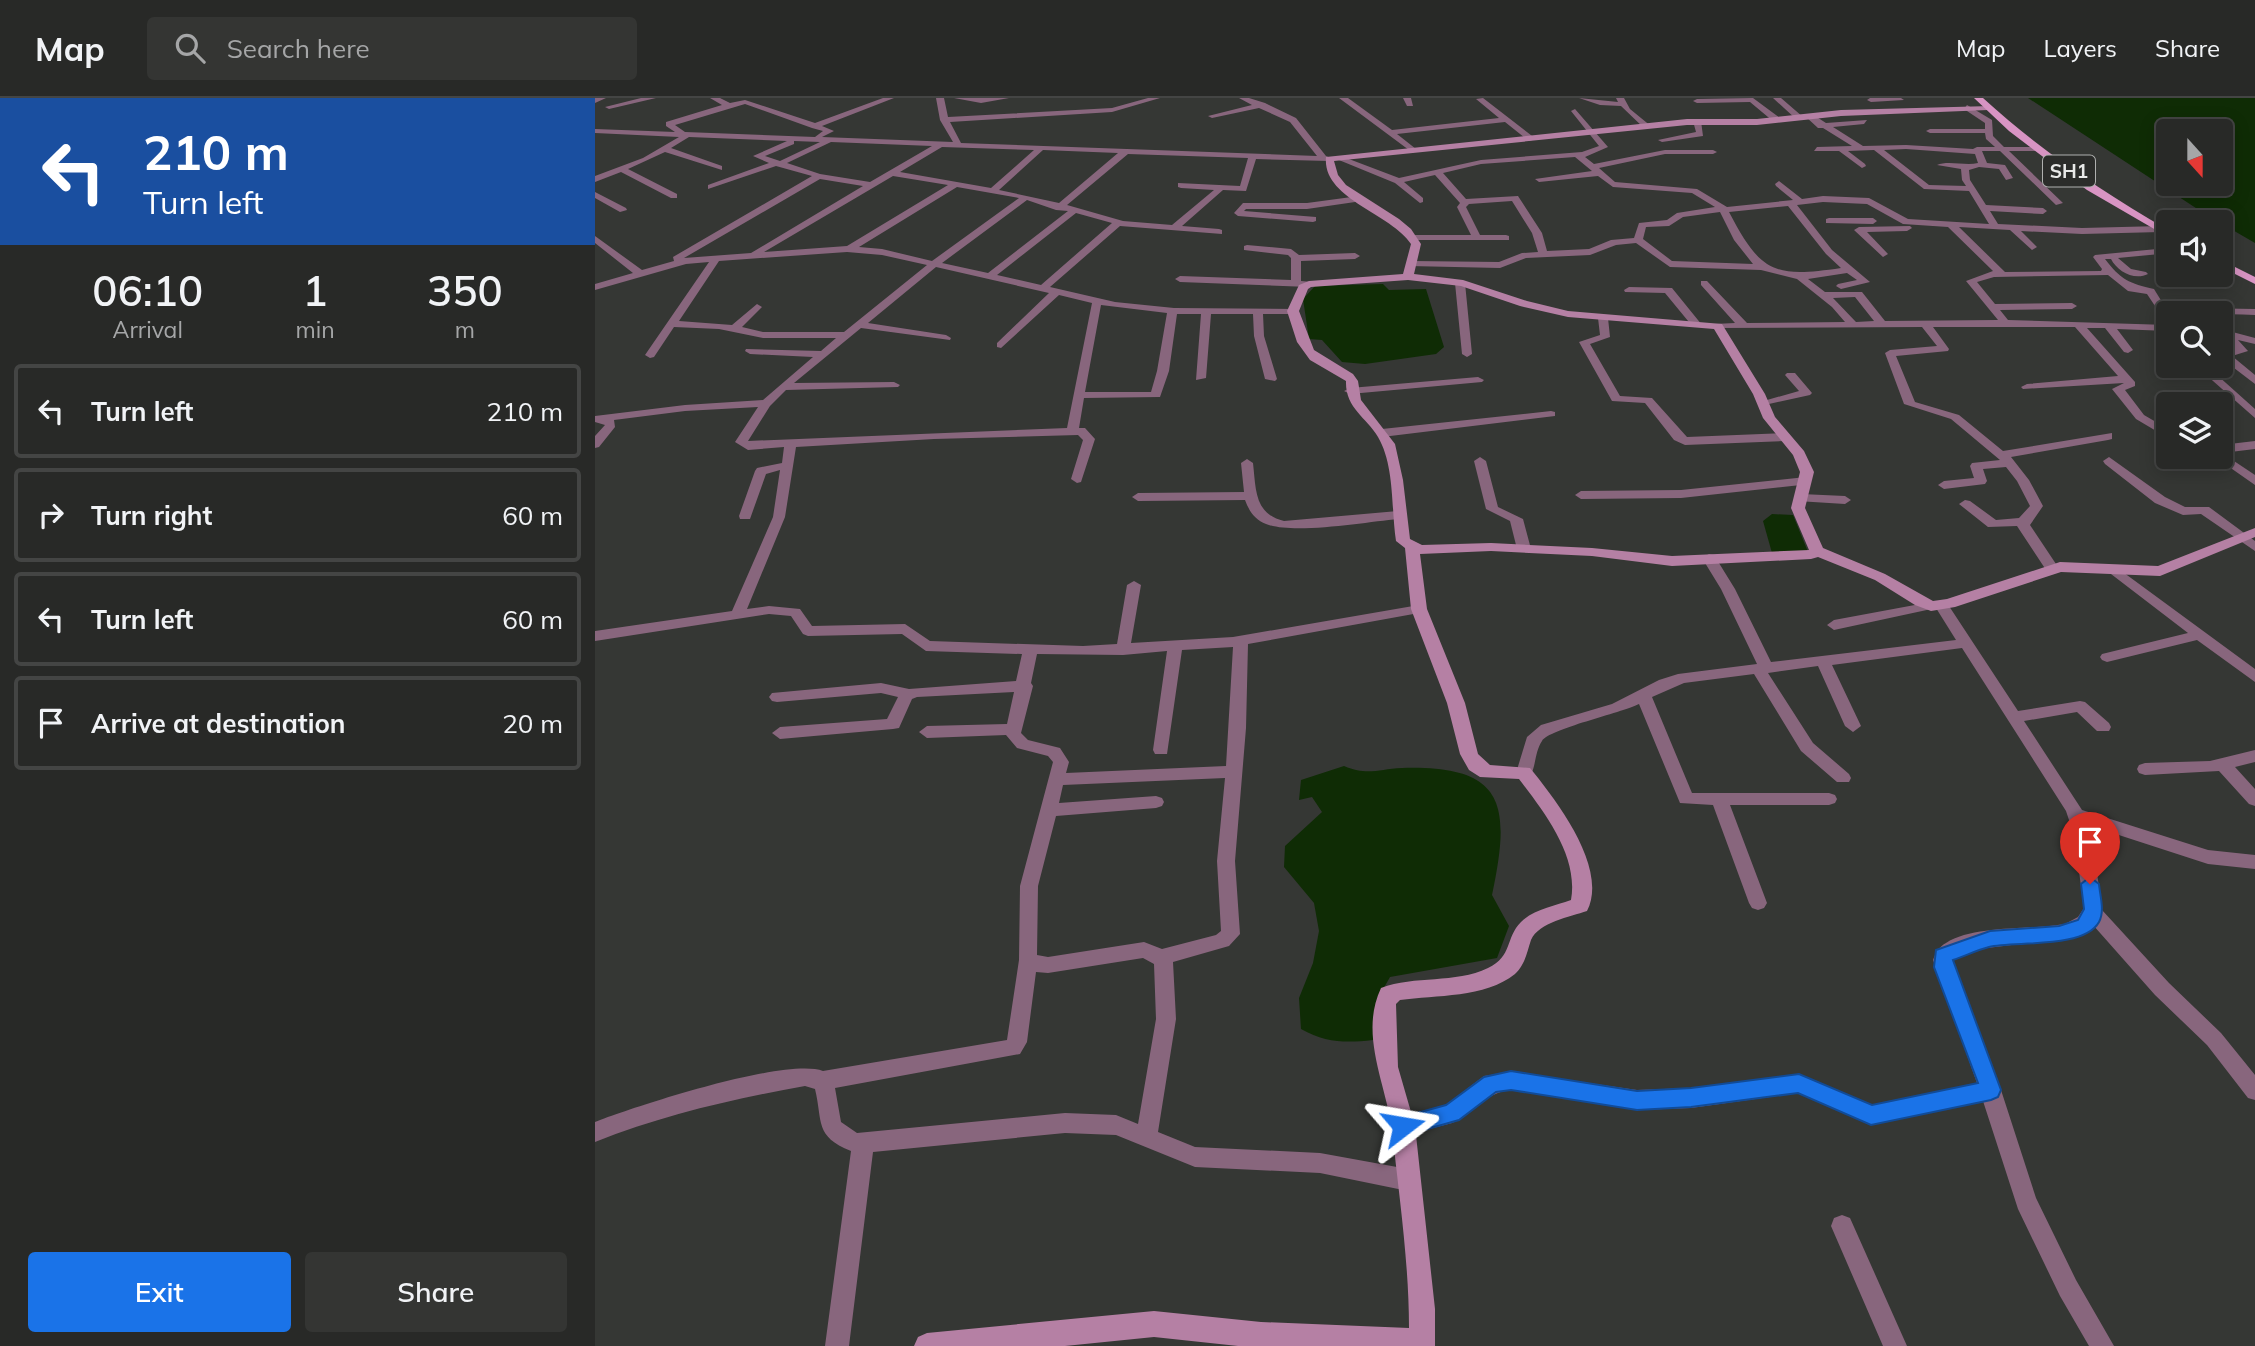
<!DOCTYPE html>
<html lang="en">
<head>
<meta charset="utf-8">
<style>
  :root { --surface:#282927; --page:#343533; --text:#f1f3f6; --muted:#a5a6a7; --line:#444544; --accent:#1a73e8 }
  body { margin:0; font-family:Mulish,sans-serif; background:var(--page); color:var(--text); height:100vh; display:flex; flex-direction:column; font-size:26px; white-space:nowrap }
  * { box-sizing:border-box; margin:0 }
  p { font-size:23px; color:var(--muted) }
  .icon { flex:none; width:38px; height:38px; fill:none; stroke:currentColor; stroke-width:2; stroke-linecap:round; stroke-linejoin:round }
  .map { position:relative; flex:1; overflow:hidden }
  .side { display:flex; flex-direction:column; background:var(--surface); width:595px }
  .side>* { flex:none }
  .guide { background:#1a4fa0; color:#fff; overflow:hidden }
  .needle { width:46px; rotate:159deg }
  .tools { position:absolute; left:1561px; top:21px; display:grid; gap:14px }
  .tools a { display:grid; place-items:center; width:77px; height:77px; border-radius:7px; background:var(--surface); box-shadow:0 4px 18px #0003,0 0 0 2px var(--line); font-size:35px }
  .pin { position:absolute; display:grid; place-items:center; width:60px; height:60px; color:#fff; margin:-72px -30px; border-radius:50% 50% 50% 0; rotate:-45deg; box-shadow:0 0 7px #0007 }
  .pin .icon { rotate:45deg }
  .me { position:absolute; width:77px; margin:-38px; rotate:76deg; stroke-linejoin:round; filter:drop-shadow(0 0 5px #0008) }
  .turn { display:flex; align-items:center; gap:24px; height:147px; padding:0 28px; font-size:32px }
  .turn .icon { width:91px; height:91px; stroke-width:2.5 }
  .turn b { display:block; font-size:49px; line-height:60px }
  .eta { display:flex; justify-content:space-evenly; align-items:center; height:119px; text-align:center }
  .eta b { font-size:42px; font-weight:600; line-height:49px }
  .action { display:flex; gap:14px; margin-top:auto; padding:14px 28px }
  .action a { flex:1; height:80px; border-radius:7px; background:var(--accent); color:#fff; font-size:28px; font-weight:600; line-height:80px; text-align:center }
  .action a+a { background:var(--page); color:var(--text) }
  ul { padding:0; list-style:none }
  li { display:flex; align-items:center; gap:21px; height:94px; margin:0 14px 10px; padding:0 14px; border:4px solid var(--line); border-radius:7px }
  li div { flex:1 }
  li b { display:block; font-size:26px }
  li em { font-style:normal }
  header { display:flex; align-items:center; gap:42px; box-sizing:border-box; height:98px; padding:0 35px; background:var(--surface); border-bottom:2px solid var(--line) }
  header strong { font-size:33px }
  nav { display:flex; gap:38px; margin-inline-start:auto; font-size:24px }
  .search { width:490px; height:63px; background:var(--page); display:flex; align-items:center; gap:18px; box-sizing:border-box; padding:0 24px; border-radius:7px; color:var(--muted); font-size:26px }
  main { display:flex; flex:1; min-height:0 }
  .map>svg:first-child { display:block }
  .water { fill:#0f2c05; fill-rule:evenodd }
  .lines { fill:none; stroke-linecap:round; stroke-linejoin:round }
  .street { fill:#88667d; fill-rule:evenodd }
  .secondary { fill:#b580a4; fill-rule:evenodd }
  .primary { fill:#d894c3; fill-rule:evenodd }
  .route { fill:#1a73e8; stroke:#114b97; stroke-width:2 }
  .labels { text-anchor:middle; stroke-width:5; stroke-linejoin:round; paint-order:stroke }
  .shield { fill:#2b2c2a; stroke:#afb0af; stroke-width:2 }
  .shield-label { font-size:19px; font-weight:bold; fill:#e8e9e8 }
</style>
</head>
<body>
<header>
<strong>Map</strong>
<div class="search"><svg class="icon" aria-label="search" viewBox="0 0 24 24"><circle cx="10" cy="10" r="6"/><path d="M15 15l6 6"/></svg>Search here</div>
<nav><a>Map</a><a>Layers</a><a>Share</a></nav>
</header>
<main>
<section class="side">
<div class="guide">
<div class="turn"><svg class="icon" aria-label="left" viewBox="0 0 24 24"><path d="M17 20v-9H6M10 6l-5 5 5 5"/></svg><div><b>210 m</b>Turn left</div></div>
</div>
<div class="eta">
<div><b>06:10</b><p>Arrival</p></div>
<div><b>1</b><p>min</p></div>
<div><b>350</b><p>m</p></div>
</div>
<ul>
<li><svg class="icon" aria-label="left" viewBox="0 0 24 24"><path d="M17 20v-9H6M10 6l-5 5 5 5"/></svg><div><b>Turn left</b></div><em>210 m</em></li>
<li><svg class="icon" aria-label="right" viewBox="0 0 24 24"><path d="M7 20v-9h11M14 6l5 5-5 5"/></svg><div><b>Turn right</b></div><em>60 m</em></li>
<li><svg class="icon" aria-label="left" viewBox="0 0 24 24"><path d="M17 20v-9H6M10 6l-5 5 5 5"/></svg><div><b>Turn left</b></div><em>60 m</em></li>
<li><svg class="icon" aria-label="arrive" viewBox="0 0 24 24"><path d="M6 21V4h12l-3 4 3 4H6"/></svg><div><b>Arrive at destination</b></div><em>20 m</em></li>
</ul>
<div class="action"><a>Exit</a><a>Share</a></div>
</section>
<div class="map">
<svg width="1660" height="1248" viewBox="0 0 1660 1248">
  <rect width="100%" height="100%" fill="#353734"/>
  <!-- water -->
  <path class="water" d="M1433,0H1660V145L1610,116ZM1626,33V86H1573V33Z
    M788,186L794,192L831,191L849,249L841,256L770,266L747,264L727,242L714,241L708,201L720,188Z
    M1177,416L1198,417L1213,454L1177,455L1168,423Z
    M749,668C773,678 783,671 807,670C911,667 916,707 897,797L914,828L902,860L795,879L786,895L778,942C751,945 731,945 706,931L704,900L718,865L724,833L719,805L689,769L690,748L727,714L717,699L704,702L706,682Z"/>
  <g class="lines">
    <!-- street -->
    <path class="street" d="M0,0H11L0,5Z
      M46,0H61L14,11L10,9Z
      M115,0H125L135,5L150,2L220,25L288,0H299L227,28L239,33L227,39L358,44L345,22L341,0H349L353,19L517,10L553,0H565L517,14L355,24L366,45L722,58L695,24L664,10L617,20L613,18L657,7L644,0H654L670,5L701,20L731,58L738,61L734,63L661,61L651,93L628,92L587,128L624,131L627,132V136L525,128L455,189L520,204L579,210L702,211V215L698,216H668L669,238L682,281L680,283L670,281L659,238L658,216H616L611,280L601,282L606,216H582L574,273L565,299L489,300L484,330H490L500,341L486,384L482,385L476,381L488,342L483,337L339,341L201,349L190,419L152,511L174,508L205,511L217,528L310,526L335,543L488,548L522,546L532,487L539,483L546,487L536,545L638,539L824,507L829,508L831,511L829,514L824,515L653,546L651,630L640,763L645,836L634,848L578,864L581,921L563,1034L600,1049L725,1055L813,1071L821,1074L824,1082L821,1090L813,1093L725,1075L600,1069L521,1037L470,1035L278,1054L254,1248H230L256,1053C219,1038 228,1024 220,991L210,988C138,1001 68,1017 0,1044V1024C41,1008 191,959 228,973L412,942L424,862L425,788L458,664L453,658L422,650L411,637L332,640L324,634L332,628L412,626L419,594L322,599L317,601L304,630L298,631L185,641L177,635L185,629L292,621L303,599L286,595L182,604L177,603L174,599L177,595L286,585L314,591L421,583L427,556L331,553L307,536L213,538L208,536L196,518L174,516L0,543V533L137,513L178,419L185,372L171,376L155,421H145L144,418L160,373L162,370L187,365L189,349L153,352L140,344L163,309L90,313L19,322L20,329L4,349L0,350V338L10,327L0,324V318L90,307L168,302L218,259L155,256L150,253L151,251L226,253L241,240H168L124,231L79,229L59,259L55,260L50,257L114,164L91,166L0,192V186L38,175L0,145V138L47,172L79,163L78,159L217,78L181,68L113,91V87L174,65L158,58L192,43L94,39L76,50L127,68V72L70,54L33,71L82,96V100H76L26,74L0,84V78L48,60L84,39L0,35V31L80,34L71,28V24L127,7ZM150,6L217,30L228,33L220,39L90,34L80,27ZM199,43L225,44L185,63L170,58L199,46ZM236,44L337,48L275,84L225,76L192,65ZM347,49L439,52L396,90L305,74ZM448,52L523,55L464,105L404,92ZM533,56L653,60L645,88L583,85V89L586,90L619,92L577,127L528,123L472,107ZM298,78L353,87L252,148L169,154ZM225,81L268,88L156,155L89,160ZM362,89L424,100L337,163L287,151L264,149ZM432,102L461,112L473,113L393,175L347,165ZM481,115L517,125L446,187L402,177ZM252,154L287,157L332,167L249,234H168L147,229L167,209L162,206L137,227L84,223L124,163ZM341,169L454,195L402,245V249L406,250L464,197L497,205L472,330L153,343L175,308L191,292L303,289L305,287L299,284L199,285L266,230L355,242L356,240L351,237L273,225ZM506,207L572,215L562,273L556,294H490ZM638,549L631,668L471,675L474,664L465,650L433,642L426,635L438,588L436,585L442,556L528,557L572,553L558,652L560,656H572L587,552ZM630,680L622,763L626,833L621,837L567,851L549,844L453,859L442,857L443,788L461,718L561,710L567,708L569,704L567,700L561,698L464,705L468,687ZM548,860L559,866L561,921L543,1026L521,1017L470,1015L262,1035L246,1024L240,990L425,956L432,944L441,874L453,875Z
      M359,0H414L386,5Z
      M744,0H753L797,32L904,20L881,1L888,0L941,41L934,43L910,24L802,36L821,51L818,55Z
      M808,0H816L818,8H812Z
      M984,0L1023,4L1021,0H1029L1035,11L1057,29L1050,31L1026,8L1005,7Z
      M1158,0L1185,20V24H1179L1155,4L1102,5L1098,3L1102,1Z
      M1178,0H1186L1208,19L1201,21Z
      M1275,0H1306L1309,2L1276,4L1272,2Z
      M1372,7L1397,22L1398,38L1409,49H1447L1444,53H1414L1468,105L1461,107L1405,53H1387L1392,65L1410,67L1418,80L1411,82L1404,71L1384,69L1374,72L1375,82L1391,107L1448,110L1452,113L1448,116L1395,113L1403,126L1487,130L1566,128L1571,131L1566,134L1487,136L1426,133L1442,149L1437,152L1415,132L1364,129L1410,174L1506,173L1507,171L1498,159L1500,157L1562,151L1567,154L1565,156L1523,160L1536,171L1551,174L1553,176C1539,183 1522,173 1516,161H1510C1525,181 1535,186 1559,191L1567,204L1602,210L1660,211V217C1627,216 1597,215 1564,209L1560,208L1552,196L1533,193L1513,177L1399,179L1382,184L1400,206L1477,205L1482,208L1477,211L1405,212L1413,222L1573,227V233L1522,231L1538,252L1533,255L1529,254L1510,230H1492L1540,284V288L1530,292L1549,317L1573,331V340L1541,321L1517,291L1529,285L1428,291L1426,289L1432,286L1523,278L1480,229H1338L1354,251L1353,253L1301,258L1320,304L1364,317L1408,353L1517,335V341L1513,342L1416,359L1434,382L1448,408L1435,427L1465,472L1458,476L1453,475L1422,428L1393,429L1364,406L1370,402L1375,403L1401,422L1424,420L1435,408L1422,383L1411,369L1388,371L1392,383L1390,386L1349,391L1343,387L1349,383L1379,380L1375,368L1377,365L1405,362L1356,321L1309,306L1290,255L1295,252L1342,248L1327,229L1119,230V226L1140,225L1106,187V183H1112L1152,225L1250,224L1237,209L1202,181L1166,172L1075,169L1041,145L1021,147L995,157L931,160L905,170L814,168V164L817,163L904,164L927,155L943,154L937,135L917,103L874,106L871,109L885,137H911L914,138V142H815V138L818,137H876L862,109L865,105L840,77L809,84L828,100V104L825,105L800,85L739,60L746,58L804,80L886,62L987,54L1004,48L976,13L980,11L1013,49L990,59L999,66L1070,52H1118L1122,54L1118,56H1070L1004,70L1020,84L1102,91L1132,109L1198,102L1181,88L1180,86L1184,83L1207,101L1228,98L1274,100L1313,121L1394,126L1374,93L1329,91L1279,52L1253,53L1270,66L1271,68L1267,70L1244,53H1219L1222,49L1257,48L1228,30H1223L1210,18L1217,16L1231,25L1272,22L1269,26L1238,29L1268,48L1311,47L1378,51L1382,49H1400L1391,41L1390,35H1335L1331,33L1335,31H1390V25L1369,11ZM1311,51L1380,56L1383,65C1370,68 1353,62 1342,67L1366,71L1367,82L1371,88L1334,87L1289,52ZM980,59L997,73L940,81L944,84L1003,78L1018,89L1097,95L1120,109L1082,115L1072,122L1044,125L1039,140L1016,142L994,151L952,153L947,135L923,98L871,101L848,75L886,66ZM1228,104L1272,106L1308,126L1353,129L1398,173L1371,183L1403,222L1290,223L1267,194H1230L1213,181L1252,175L1262,182L1243,186L1241,188L1246,191L1275,184L1237,152L1202,107ZM1193,108L1231,156L1246,170C1179,180 1166,175 1134,114ZM1125,114L1139,142L1158,166L1077,163L1048,141L1051,129L1074,128L1088,119ZM1260,199L1279,223L1261,224L1238,200Z
      M1102,21L1106,23L1108,38L1067,44L1063,42L1101,34L1098,23Z
      M0,94L31,110L32,112L25,114L0,100Z
      M764,98L768,101L767,103L712,111H651L649,113L721,119V123L718,124L643,118L639,115L648,105H712Z
      M1234,120H1278L1282,123L1278,126L1231,125V121Z
      M1315,128L1317,130L1312,133L1272,134L1293,156L1288,159L1259,132L1264,129Z
      M652,147L696,151L704,157L760,155L765,158L760,161L706,163V183L717,184V188L714,189L585,184L580,181L585,178L696,182V160L693,157L649,152V148Z
      M865,182L870,185L877,256L872,259L867,256L860,185Z
      M1034,189L1077,190L1107,227L1098,229L1070,195L1030,194L1029,192Z
      M1008,217L1013,220L1015,239L995,246L1025,298L1057,300L1092,339L1190,335L1196,339L1190,343L1090,347L1079,342L1050,305L1017,303L984,244L1005,237L1003,220Z
      M1630,232L1660,240V246L1643,242L1653,253L1637,258L1660,277V286L1626,260V253L1640,251L1626,236V233Z
      M1601,268H1612L1660,311V320Z
      M1192,275H1200L1217,295L1215,297L1165,308V304L1204,293L1190,277Z
      M883,279L889,282L887,284L755,296L749,293L755,290Z
      M956,313L960,314V318L787,339L781,335L787,331Z
      M1660,343V351L1627,355L1660,377V387L1620,359H1626V347Z
      M885,359L891,363L903,409L928,421L936,451L934,454H924L922,451L915,423L891,411L879,363Z
      M1514,359L1570,399L1590,409H1614L1660,443V453L1606,416L1588,417L1560,405L1510,366L1508,363Z
      M652,361L658,365C661,391 659,416 689,423L803,413L809,417L803,421C771,424 698,437 671,426C660,422 654,413 650,402L543,403L537,399L543,395L649,394L646,365Z
      M1211,379L1215,380V386L1086,400L986,401L980,397L986,393L1086,392Z
      M1206,396L1250,398L1256,402L1250,406L1202,403V397Z
      M1114,456L1119,457L1140,491L1176,564L1361,542L1341,510L1239,532L1232,527L1239,522L1336,504L1352,505L1423,613L1485,603L1490,604L1514,625L1516,629L1514,633H1502L1482,614L1429,623L1487,712L1613,752L1660,757V771L1613,766L1493,727L1497,737L1507,812L1574,885L1626,935L1660,977V1002L1653,1000L1612,947L1560,897L1498,827L1473,840L1376,852L1364,856L1357,864L1406,992L1441,1100L1481,1182L1519,1248H1494L1465,1198L1423,1111L1388,1003L1276,1027L1203,995L1096,1010L1042,1012L916,992C888,995 881,1015 857,1025L808,1038L801,1035L797,1028L801,1021L851,1007L889,978L916,974L1042,992L1096,990L1204,977L1276,1007L1382,985L1338,862C1340,856 1345,848 1351,845C1379,827 1436,832 1470,826L1483,819L1489,810L1479,737L1471,713L1367,550L1237,567L1266,628L1258,634L1250,628L1223,568L1173,575L1218,645L1254,676L1256,680L1254,684H1242L1206,653L1159,576L1089,585L1057,599L1097,695H1234L1240,697L1242,701L1240,705L1234,707H1135L1172,805L1169,810L1163,812L1157,810L1154,805L1118,707L1085,705L1044,606C1026,615 954,631 947,643C940,653 941,668 935,679H923L921,675L932,639L946,627L1017,606L1064,582L1083,576L1162,566L1126,491L1107,460Z
      M1521,469L1660,571V584L1602,542L1512,564L1507,562L1505,559L1507,556L1593,535L1516,476L1514,473Z
      M1660,652V664L1640,669L1660,691V708L1654,706L1624,673L1550,677L1544,675L1542,671L1544,667L1550,665L1615,663Z
      M1247,1117L1255,1120L1312,1248H1288L1236,1128L1239,1120Z"/>
    <!-- secondary -->
    <path class="secondary" d="M1396,8L1393,12L1246,18L1162,27H1092L739,63L743,77L751,87L804,121L816,131L826,146L819,176L868,182L932,203L973,213L1127,226L1170,296L1180,319L1209,353L1219,374L1210,410L1228,450L1290,476L1338,503L1352,501L1465,464L1563,468L1660,430V439L1565,478L1466,474L1360,509L1336,513L1320,507L1280,482L1223,459L1216,461L1077,468L997,458L896,453L825,456L832,511L870,605L883,656L895,667L935,670C961,702 1014,770 992,813C975,819 944,824 936,842C932,854 930,867 920,876C890,900 841,897 805,902L801,906L803,969L820,1028L840,1211V1248H643L559,1239L470,1248H319L323,1239L332,1235L559,1213L666,1224L814,1230C814,1165 804,1097 797,1032C791,986 764,936 786,890C820,877 860,886 893,870C918,858 910,840 926,824C939,811 960,808 976,802C984,758 949,714 924,681L885,679L874,672L865,656L852,605L816,511L810,450L801,443C796,411 800,368 783,339C771,319 750,310 751,283L715,262L702,244L692,213L704,187L714,183L808,176L816,146C796,115 727,101 731,59L1092,21H1162L1246,12ZM813,182L866,188L925,208L973,219L1119,231L1158,296L1168,320L1198,357L1205,374L1196,410L1214,452L1077,458L997,450L896,445L827,447L815,441L808,382L800,346L766,302L763,283L758,276L719,252L704,213L713,191L716,189Z"/>
    <!-- primary -->
    <path class="primary" d="M1379,0H1388C1446,53 1505,92 1573,132V139L1492,92L1414,33Z
      M1626,162L1660,179V186L1626,169Z"/>
  </g>
  <!-- route -->
  <path class="route" d="M1495,779L1504,786C1505,798 1510,813 1504,824C1489,851 1420,843 1394,849C1382,852 1370,858 1358,862L1406,992L1403,999L1396,1002L1276,1027L1203,995L1096,1009L1042,1012L916,992L901,994L864,1022L808,1038L800,1035L797,1028L800,1021L851,1007L889,979L916,973L1042,993L1096,990L1204,976L1277,1007L1383,985L1339,869L1341,852L1395,833L1464,828L1483,822L1489,811L1486,786Z"/>
  <g class="labels">
    <!-- shield labels -->
    <rect class="shield" x="1448" y="57.5" width="52" height="31" rx="5"/>
    <g class="shield-label">
      <text x="1474" y="80">SH1</text>
    </g>
  </g>
</svg>
<div class="tools">
<a><svg class="needle" viewBox="-14 -14 28 28"><path d="M0-13l5 13h-10z" fill="#e53935"/><path d="M0 13l5-13h-10z" fill="#a5a6a7"/></svg></a>
<a><svg class="icon" aria-label="sound" viewBox="0 0 24 24"><path d="M4 9h4l5-4v14l-5-4H4zM17 9q2 3 0 6"/></svg></a>
<a><svg class="icon" aria-label="search" viewBox="0 0 24 24"><circle cx="10" cy="10" r="6"/><path d="M15 15l6 6"/></svg></a>
<a><svg class="icon" aria-label="layers" viewBox="0 0 24 24"><path d="M12 4l9 5-9 5-9-5zM3 14l9 5 9-5"/></svg></a>
</div>
<div class="pin" style="left:1495px;top:786px;background:#d93025"><svg class="icon" aria-label="arrive" viewBox="0 0 24 24"><path d="M6 21V4h12l-3 4 3 4H6"/></svg></div>
<svg class="me" style="left:808px;top:1028px" viewBox="-20 -20 40 40"><path d="M0-17L14 15 0 8-14 15z" fill="#1a73e8" stroke="#fff" stroke-width="4"/></svg>
</div>
</main>
</body>
</html>
